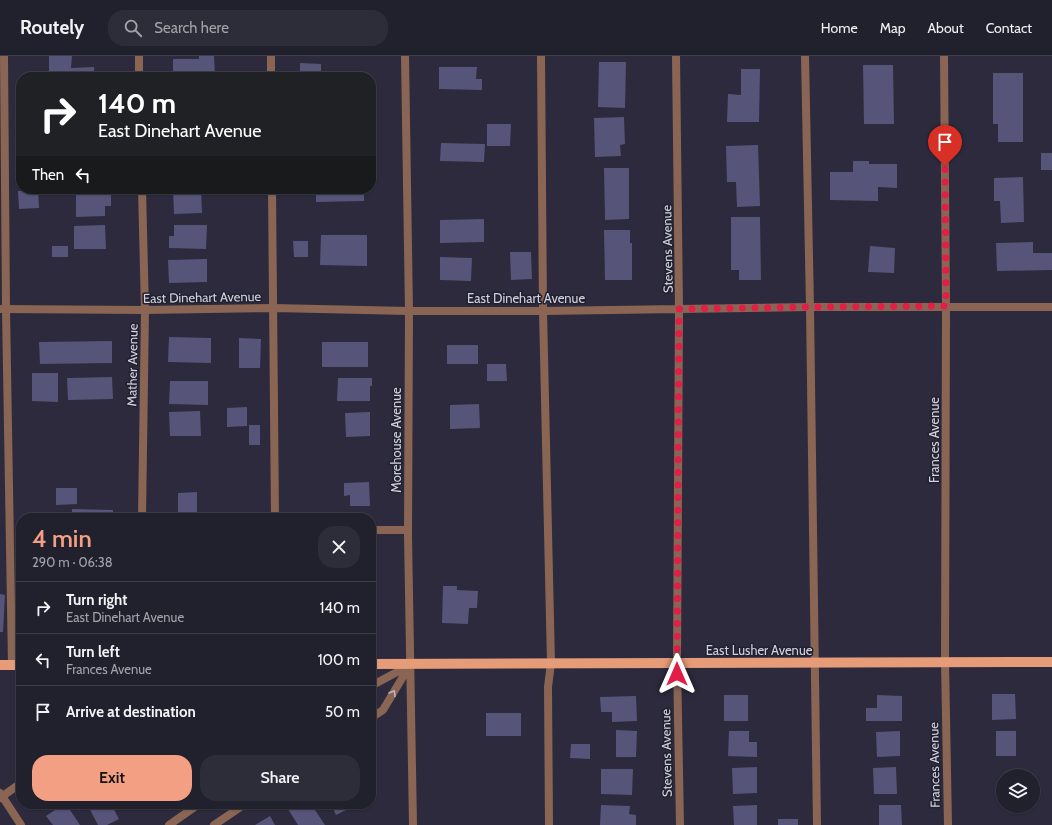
<!DOCTYPE html>
<html lang="en">
<head>
<meta charset="utf-8">
<style>
  :root { --surface:#21202d; --page:#2d2d39; --text:#f1f3f6; --muted:#a2a3aa; --line:#3e3e49; --accent:#f39f83 }
  body { margin:0; font-family:Cabin,sans-serif; background:var(--page); color:var(--text); height:100vh; display:flex; flex-direction:column; font-size:15px; white-space:nowrap }
  * { box-sizing:border-box; margin:0 }
  p { font-size:13px; color:var(--muted) }
  .icon { flex:none; width:22px; height:22px; fill:none; stroke:currentColor; stroke-width:2; stroke-linecap:round; stroke-linejoin:round }
  .map { position:relative; flex:1; overflow:hidden }
  .drawer { position:absolute; left:16px; top:457px; width:360px; height:296px; display:flex; flex-direction:column; background:var(--surface); border-radius:16px; box-shadow:0 1px 3px #0004,0 0 0 1px var(--line) }
  .drawer>* { flex:none }
  .hud { position:absolute; left:16px; top:16px; width:360px; height:122px; border-radius:16px; box-shadow:0 1px 3px #0004,0 0 0 1px var(--line); background:#202124; color:#fff; overflow:hidden }
  .controls { position:absolute; left:996px; top:713px; display:grid; gap:8px }
  .controls a { display:grid; place-items:center; width:44px; height:44px; border-radius:50%; background:var(--surface); box-shadow:0 1px 3px #0004,0 0 0 1px var(--line); font-size:20px }
  .pin { position:absolute; display:grid; place-items:center; width:34px; height:34px; color:#fff; margin:-41px -17px; border-radius:50% 50% 50% 0; rotate:-45deg; box-shadow:0 0 4px #0007 }
  .pin .icon { rotate:45deg }
  .me { position:absolute; width:44px; margin:-22px; rotate:0deg; stroke-linejoin:round; filter:drop-shadow(0 0 3px #0008) }
  .turn { display:flex; align-items:center; gap:14px; height:84px; padding:0 16px; font-size:18px }
  .turn .icon { width:52px; height:52px; stroke-width:2.5 }
  .turn b { display:block; font-size:28px; line-height:34px }
  .then { display:flex; align-items:center; height:38px; padding:0 16px; background:#0003; gap:8px; font-size:15px }
  .round { display:grid; place-items:center; flex:none; width:42px; height:42px; border-radius:16px; background:var(--page) }
  .headline { display:flex; align-items:center; justify-content:space-between; height:68px; padding:0 16px }
  h1 { font-size:24px; font-weight:600; line-height:30px; color:var(--accent) }
  .action { display:flex; gap:8px; margin-top:auto; padding:8px 16px }
  .action a { flex:1; height:46px; border-radius:16px; background:var(--accent); color:#111; font-size:16px; font-weight:600; line-height:46px; text-align:center }
  .action a+a { background:var(--page); color:var(--text) }
  ul { padding:0; list-style:none }
  li { display:flex; align-items:center; gap:12px; height:52px; padding:0 16px; border-top:1px solid var(--line) }
  li div { flex:1 }
  li b { display:block; font-size:15px }
  li em { font-style:normal }
  header { display:flex; align-items:center; gap:24px; box-sizing:border-box; height:56px; padding:0 20px; background:var(--surface); border-bottom:1px solid var(--line) }
  header strong { font-size:19px }
  nav { display:flex; gap:22px; margin-inline-start:auto; font-size:14px }
  .search { width:280px; height:36px; background:var(--page); display:flex; align-items:center; gap:10px; box-sizing:border-box; padding:0 14px; border-radius:16px; color:var(--muted); font-size:15px }
  .map>svg:first-child { display:block }
  .building { fill:#575479 }
  .lines { fill:none; stroke-linecap:round; stroke-linejoin:round }
  .service { stroke:#8a6554; stroke-width:8 }
  .minor { stroke:#8a6554; stroke-width:8 }
  .primary { stroke:#e69b79; stroke-width:10 }
  .oneway { stroke:#c0b6bb }
  .route { stroke:#e11d48; stroke-width:7; stroke-dasharray:0 12.6 }
  .labels { text-anchor:middle; stroke-width:3; stroke-linejoin:round; paint-order:stroke }
  .street-label { font-size:13px; fill:#d2d1dd; stroke:#222132 }
</style>
</head>
<body>
<header>
<strong>Routely</strong>
<div class="search"><svg class="icon" aria-label="search" viewBox="0 0 24 24"><circle cx="10" cy="10" r="6"/><path d="M15 15l6 6"/></svg>Search here</div>
<nav><a>Home</a><a>Map</a><a>About</a><a>Contact</a></nav>
</header>
<div class="map">
<svg width="1052" height="769" viewBox="0 0 1052 769">
  <rect width="100%" height="100%" fill="#2c2a3c"/>
  <!-- building -->
  <path class="building" d="M49,0H72L71,12L94,11V21H71V16L49,15Z
    M199,0H214L215,21H173V3H199Z
    M599,6H626L625,52L598,51Z
    M300,7L321,8V21H300Z
    M863,9H893L894,68H864Z
    M439,11H477L476,23H482V34L439,33Z
    M741,13H760L759,66H727L728,38L741,39Z
    M993,17H1023V86H998V68H993Z
    M624,61L625,88L620,89L621,100L595,101L594,62Z
    M487,68H511L510,90H487Z
    M441,87L485,88L484,106L440,105Z
    M758,89L760,150L737,151L736,126H727L726,90Z
    M1041,97H1052V114H1041Z
    M853,105H869V108H897V132L878,131V145L830,144V116H853Z
    M604,112H629V163L605,164Z
    M1023,121L1024,166L1001,167L1000,145H994V122Z
    M201,133L202,157L174,158L173,134Z
    M316,133H364V145L316,146Z
    M38,134L39,152L19,153L18,135Z
    M76,138H111V150H105V160L76,161Z
    M731,161H760L761,224H739V214H731Z
    M484,163V186L440,187V164Z
    M105,169L106,193H74V170Z
    M174,169H207L206,193L169,192V180H174Z
    M604,174H630V187H632V224H605Z
    M321,179H367V210L320,209Z
    M293,185H308V201H294Z
    M1033,186V197H1052V214L997,215L996,187Z
    M52,190H68V201H52Z
    M870,190L895,192L894,217L868,216Z
    M510,196H531L532,223L511,224Z
    M440,201L472,202L471,225L440,224Z
    M207,203V226L169,227L168,204Z
    M169,281L211,282V307L168,306Z
    M239,282L261,283L260,312H239Z
    M112,285V307L40,308L39,286Z
    M322,286H368V311H322Z
    M447,289H478V308H447Z
    M487,308H506L507,325H487Z
    M32,317H58V346L32,345Z
    M112,321L113,343L68,344L67,322Z
    M338,322H372V330H370V345H337Z
    M170,325H208V349L169,348Z
    M479,348L480,372L450,373V349Z
    M247,351V370L227,371V352Z
    M200,355L201,380H170L169,356Z
    M370,356V380L346,381L345,357Z
    M249,369H260V389H249Z
    M369,426L370,450H350V439L344,440V427Z
    M56,432H77V448L56,449Z
    M197,436V461H178V437Z
    M72,453L113,454V462H72Z
    M443,530H457V534L478,535L477,552H469L468,568L442,567Z
    M0,538L5,539L3,576H0Z
    M992,638H1015L1016,663L992,664Z
    M724,639H748V665H724Z
    M877,639L902,640V665H866V652H877Z
    M636,640L637,665L612,666V656H601L600,641Z
    M486,657H521V680H486Z
    M616,674L637,675L636,701H616Z
    M729,675H749V686H757V701L728,700Z
    M900,675V700L877,701L876,676Z
    M996,675H1016V700H996Z
    M571,688H590V703L570,702Z
    M757,711V737L733,738L732,712Z
    M896,711L897,738H874L873,712Z
    M601,713H633L632,739L601,738Z
    M64,748H66L80,769H53L46,760Z
    M87,748H111L119,763L107,769H98Z
    M290,748H311L325,769H298L286,750Z
    M331,748H358L336,759Z
    M601,749L630,750L629,758L636,759V769H600Z
    M757,749V769H734L733,750Z
    M879,749H901L902,769H879Z
    M270,760L275,769H255Z
    M778,763H798V769H778Z"/>
  <g class="lines">
    <!-- service -->
    <path class="service" d="M4,0L6,253L12,609
      M271,0V21
      M541,0L543,255L551,607L548,631L549,769
      M805,0L810,251L817,769
      M272,133L275,462
      M371,474H408
      M0,742L21,727"/>
    <!-- minor -->
    <path class="minor" d="M139,0V21
      M405,0L409,255L408,479L413,769
      M676,0L679,253L677,607L680,769
      M944,0L946,250L945,606L948,769
      M0,253L145,254L273,252L409,255H543L810,251H1052
      M142,462L145,254L142,133
      M371,630L410,609
      M371,662L383,654L410,609
      M0,737L21,769
      M169,769L199,748
      M214,769L245,748"/>
    <!-- primary -->
    <path class="primary" d="M371,608L1052,606
      M0,609H21"/>
  </g>
  <!-- one-way arrows -->
  <defs><path id="oneway-chevron" d="M-2-3.5L2.5 0L-2 3.5" fill="none" stroke-width="1.6" stroke-linecap="round" stroke-linejoin="round"/></defs>
  <use class="oneway" href="#oneway-chevron" transform="translate(393 637) rotate(-59)"/>
  <g class="lines">
    <!-- route -->
    <path class="route" d="M677,618L679,253L810,251L946,250L945,110"/>
  </g>
  <g class="labels">
    <!-- street labels -->
    <g class="street-label">
      <text transform="translate(667 193) rotate(-91)" y="5">Stevens Avenue</text>
      <text transform="translate(202 241) rotate(-1)" y="5">East Dinehart Avenue</text>
      <text x="526" y="247">East Dinehart Avenue</text>
      <text transform="translate(132 309) rotate(-89)" y="5">Mather Avenue</text>
      <text transform="translate(396 384) rotate(-90)" y="5">Morehouse Avenue</text>
      <text transform="translate(934 384) rotate(-90)" y="5">Frances Avenue</text>
      <text x="759" y="599">East Lusher Avenue</text>
      <text transform="translate(666 697) rotate(-91)" y="5">Stevens Avenue</text>
      <text transform="translate(934 709) rotate(-91)" y="5">Frances Avenue</text>
    </g>
  </g>
</svg>
<div class="controls">
<a><svg class="icon" aria-label="layers" viewBox="0 0 24 24"><path d="M12 4l9 5-9 5-9-5zM3 14l9 5 9-5"/></svg></a>
</div>
<div class="pin" style="left:945px;top:110px;background:#d93025"><svg class="icon" aria-label="arrive" viewBox="0 0 24 24"><path d="M6 21V4h12l-3 4 3 4H6"/></svg></div>
<svg class="me" style="left:677px;top:618px" viewBox="-20 -20 40 40"><path d="M0-17L14 15 0 8-14 15z" fill="#e11d48" stroke="#fff" stroke-width="4"/></svg>
<div class="hud">
<div class="turn"><svg class="icon" aria-label="right" viewBox="0 0 24 24"><path d="M7 20v-9h11M14 6l5 5-5 5"/></svg><div><b>140 m</b>East Dinehart Avenue</div></div>
<div class="then">Then<svg class="icon" aria-label="left" viewBox="0 0 24 24"><path d="M17 20v-9H6M10 6l-5 5 5 5"/></svg></div>
</div>
<section class="drawer">
<div class="headline"><div><h1>4 min</h1><p>290 m · 06:38</p></div><a class="round"><svg class="icon" aria-label="close" viewBox="0 0 24 24"><path d="M6 6l12 12M18 6L6 18"/></svg></a></div>
<ul>
<li><svg class="icon" aria-label="right" viewBox="0 0 24 24"><path d="M7 20v-9h11M14 6l5 5-5 5"/></svg><div><b>Turn right</b><p>East Dinehart Avenue</p></div><em>140 m</em></li>
<li><svg class="icon" aria-label="left" viewBox="0 0 24 24"><path d="M17 20v-9H6M10 6l-5 5 5 5"/></svg><div><b>Turn left</b><p>Frances Avenue</p></div><em>100 m</em></li>
<li><svg class="icon" aria-label="arrive" viewBox="0 0 24 24"><path d="M6 21V4h12l-3 4 3 4H6"/></svg><div><b>Arrive at destination</b></div><em>50 m</em></li>
</ul>
<div class="action"><a>Exit</a><a>Share</a></div>
</section>
</div>
</body>
</html>
